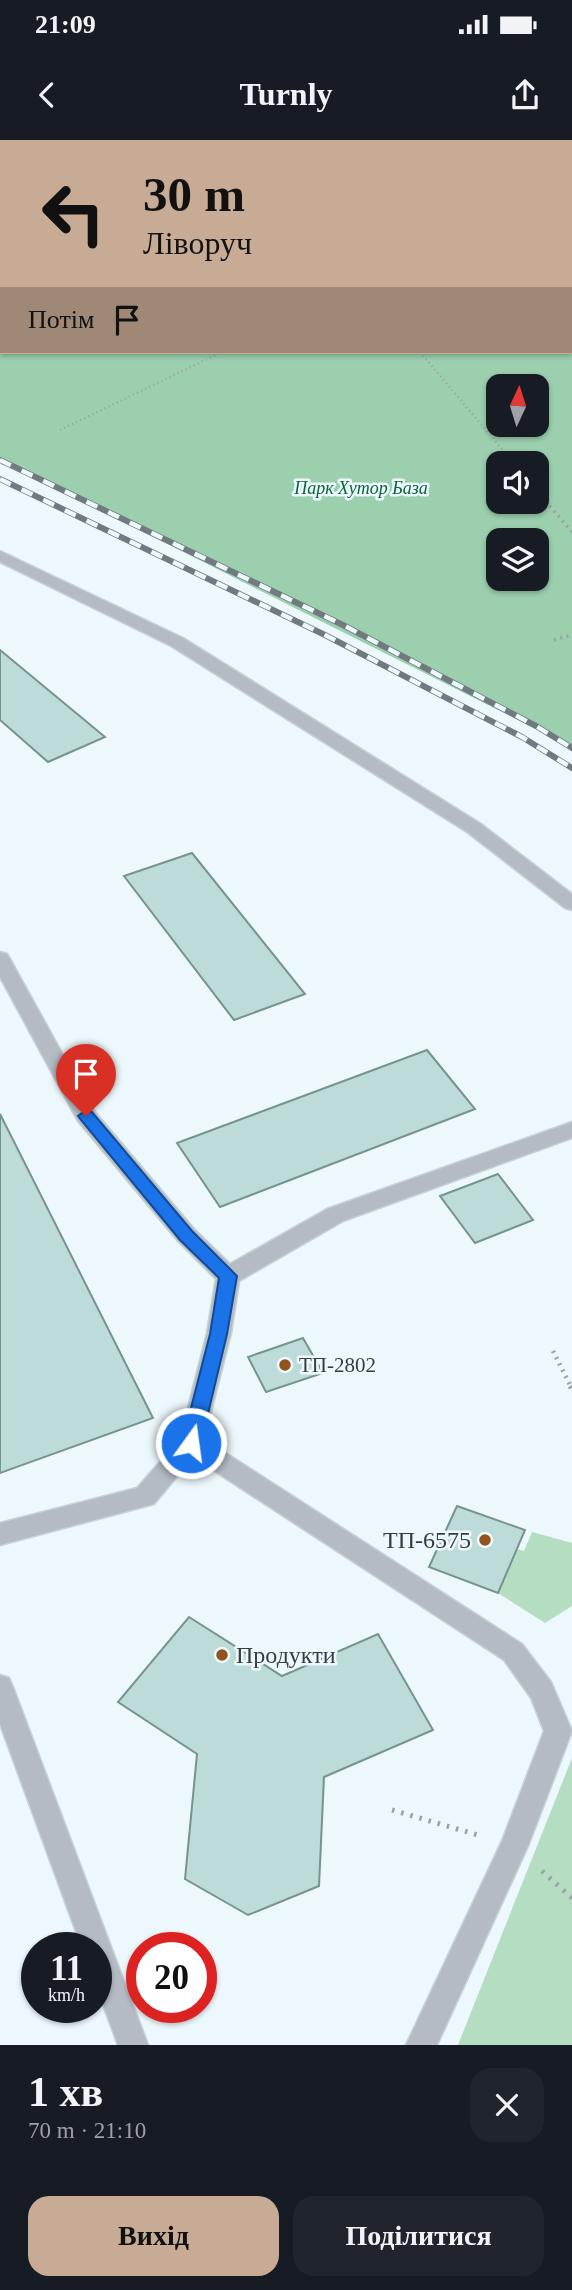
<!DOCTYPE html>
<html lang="uk">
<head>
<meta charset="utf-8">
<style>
  :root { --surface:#171b24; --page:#20242c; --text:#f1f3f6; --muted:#9ea1a6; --accent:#c7ab94 }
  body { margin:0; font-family:"Times New Roman",serif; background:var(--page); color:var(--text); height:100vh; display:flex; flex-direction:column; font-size:26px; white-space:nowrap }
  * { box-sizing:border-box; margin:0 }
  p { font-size:23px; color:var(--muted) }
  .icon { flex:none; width:38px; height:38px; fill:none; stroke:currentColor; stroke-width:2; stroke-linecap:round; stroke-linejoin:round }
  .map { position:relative; height:1905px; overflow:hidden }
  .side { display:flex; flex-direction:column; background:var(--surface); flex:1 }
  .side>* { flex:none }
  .top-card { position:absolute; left:0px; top:0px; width:572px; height:214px; box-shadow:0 2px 5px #0004; background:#c7ab94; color:#111; overflow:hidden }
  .needle { width:46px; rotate:4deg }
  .controls { position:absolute; left:486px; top:234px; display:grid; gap:14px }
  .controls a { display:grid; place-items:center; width:63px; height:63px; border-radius:14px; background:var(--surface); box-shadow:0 2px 5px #0004; font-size:35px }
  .speed { position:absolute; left:21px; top:1792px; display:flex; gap:14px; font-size:35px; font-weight:700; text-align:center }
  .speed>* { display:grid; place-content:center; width:91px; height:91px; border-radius:50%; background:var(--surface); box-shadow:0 2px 5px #0004; line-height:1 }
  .speed small { font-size:18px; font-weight:400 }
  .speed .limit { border:10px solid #d22; background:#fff; color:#111 }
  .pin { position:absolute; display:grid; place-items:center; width:60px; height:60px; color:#fff; margin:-72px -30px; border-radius:50% 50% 50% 0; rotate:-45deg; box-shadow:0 0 7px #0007 }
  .pin .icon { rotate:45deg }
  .me { position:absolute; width:77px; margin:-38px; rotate:14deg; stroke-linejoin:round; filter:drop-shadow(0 0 5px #0008) }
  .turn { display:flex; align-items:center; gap:24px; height:147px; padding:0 28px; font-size:32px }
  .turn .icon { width:91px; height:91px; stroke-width:2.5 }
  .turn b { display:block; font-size:49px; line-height:60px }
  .then { display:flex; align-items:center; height:66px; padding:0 28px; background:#0003; gap:14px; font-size:26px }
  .round { display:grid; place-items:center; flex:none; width:74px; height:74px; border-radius:21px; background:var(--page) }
  .headline { display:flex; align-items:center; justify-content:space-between; height:119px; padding:0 28px }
  h1 { font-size:42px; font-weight:700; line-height:52px }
  .button { display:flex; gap:14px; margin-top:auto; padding:14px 28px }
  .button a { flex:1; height:80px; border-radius:21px; background:var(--accent); color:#111; font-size:28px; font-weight:700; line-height:80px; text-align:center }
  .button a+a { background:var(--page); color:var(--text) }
  .status { display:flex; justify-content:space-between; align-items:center; height:49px; padding:0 35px; background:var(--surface); direction:ltr }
  .status svg { height:19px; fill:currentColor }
  header { display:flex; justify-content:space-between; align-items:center; height:91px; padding:0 28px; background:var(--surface); font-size:32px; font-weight:700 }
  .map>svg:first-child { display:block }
  .green { fill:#b4ddc2 }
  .forest { fill:#9bcfae; fill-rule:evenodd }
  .building { fill:#bddbd8; stroke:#779390; stroke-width:2 }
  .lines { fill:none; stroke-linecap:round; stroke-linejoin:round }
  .service-casing { stroke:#c8d3d7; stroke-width:3 }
  .minor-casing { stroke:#c8d3d7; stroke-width:3 }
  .path-far3 { stroke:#99a3a7; stroke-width:2.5; stroke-dasharray:1 3.5; stroke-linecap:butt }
  .path-far2 { stroke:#99a3a7; stroke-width:3.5; stroke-dasharray:2 4.5; stroke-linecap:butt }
  .path-far1 { stroke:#99a3a7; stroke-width:4.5; stroke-dasharray:2 5; stroke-linecap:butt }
  .path { stroke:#99a3a7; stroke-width:5; stroke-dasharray:2.5 7; stroke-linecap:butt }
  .service { fill:#b4bbc3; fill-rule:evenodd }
  .minor { fill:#b4bbc3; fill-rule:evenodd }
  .rail-far1-casing { stroke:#717b7f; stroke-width:5 }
  .rail-casing { stroke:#717b7f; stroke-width:6 }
  .rail-far1 { stroke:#edf8fc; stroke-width:3.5; stroke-dasharray:10; stroke-linecap:butt }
  .rail { stroke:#edf8fc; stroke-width:4.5; stroke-dasharray:12; stroke-linecap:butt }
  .route { fill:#1a73e8; stroke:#114b97; stroke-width:2 }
  .poi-dot { fill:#93531c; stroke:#edf8fc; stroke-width:2.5 }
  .labels { text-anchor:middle; stroke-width:5; stroke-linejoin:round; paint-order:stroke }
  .far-park-label { font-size:18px; font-style:italic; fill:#0c643b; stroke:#edf8fc }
  .poi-label { font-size:21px; fill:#343e42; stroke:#edf8fc; text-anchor:start }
  .near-poi-label { font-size:24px; fill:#343e42; stroke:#edf8fc; text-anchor:end }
</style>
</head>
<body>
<div class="status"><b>21:09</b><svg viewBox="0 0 49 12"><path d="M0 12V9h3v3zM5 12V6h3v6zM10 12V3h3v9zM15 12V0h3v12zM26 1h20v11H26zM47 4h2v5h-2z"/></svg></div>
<header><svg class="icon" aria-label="back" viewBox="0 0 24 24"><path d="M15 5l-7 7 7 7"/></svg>Turnly<svg class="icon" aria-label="share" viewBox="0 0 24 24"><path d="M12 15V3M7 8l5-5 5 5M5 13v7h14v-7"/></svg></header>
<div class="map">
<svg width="572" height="1905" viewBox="0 0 572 1905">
  <rect width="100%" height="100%" fill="#edf8fc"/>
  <!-- green -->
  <path class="green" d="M532,1392L572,1403V1466L545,1483L498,1453L517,1409L524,1411Z
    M572,1618V1905H458Z"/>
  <!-- forest -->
  <path class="forest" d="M0,0L433,2H2V212H570L571,140L572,141V607L0,320ZM499,247H537V285H499ZM499,324H537V362H499ZM499,401H537V439H499Z"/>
  <!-- building -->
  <path class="building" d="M0,510L105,597L48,622L0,580Z
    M192,713L305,854L234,880L124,736Z
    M427,910L475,969L220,1067L177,1003Z
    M0,974L153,1278L0,1333Z
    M498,1034L533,1080L475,1103L440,1056Z
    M303,1198L323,1233L266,1252L248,1217Z
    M457,1366L525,1390L498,1453L429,1427Z
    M189,1477L282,1536L378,1494L433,1590L324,1637L319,1746L248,1775L185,1739L197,1614L118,1562Z"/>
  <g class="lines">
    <defs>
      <path id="service" d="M0,411L183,498L481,684L572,754V770L565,768L467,692L171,506L0,422Z
        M0,812L7,814L10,819L94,971L194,1089L230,1124L327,1069L572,982V998L343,1081L239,1141L231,1193L204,1299L522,1504L551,1542L572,1591L528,1706L437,1905H406L502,1701L544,1591L531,1558L504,1520L193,1317L154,1364L0,1405V1383L137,1348L180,1299L207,1193L216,1139L178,1101L78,981L0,837Z"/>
      <path id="minor" d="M0,1535L9,1538L13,1547L148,1905H118L96,1846V1808H82L0,1584Z"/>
    </defs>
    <!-- service casing -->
    <use href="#service" class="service-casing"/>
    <!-- minor casing -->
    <use href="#minor" class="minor-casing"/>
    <!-- path-far3 -->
    <path class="path-far3" d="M253,0L255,2
      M570,138L572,140
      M420,212L513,322
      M60,290L222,212"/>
    <!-- path-far2 -->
    <path class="path-far2" d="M511,320L515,324
      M537,351L572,392
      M554,500L572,495"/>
    <!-- path-far1 -->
    <path class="path-far1" d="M553,1211L571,1247"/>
    <!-- path -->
    <path class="path" d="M570,1246L572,1249
      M392,1670L478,1695
      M542,1731L572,1758"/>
    <!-- service -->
    <use href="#service" class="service"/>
    <!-- minor -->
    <use href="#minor" class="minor"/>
    <defs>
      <path id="rail-far1" d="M449,0L451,2
        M472,0L474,2
        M489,0L491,2
        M513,0L515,2
        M570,124L572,126
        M0,320L3,322"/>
      <path id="rail" d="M0,320L343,485L536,586L572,608
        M0,339L325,495L522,597L572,628"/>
    </defs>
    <!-- rail-far1 casing -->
    <use href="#rail-far1" class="rail-far1-casing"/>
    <!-- rail casing -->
    <use href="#rail" class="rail-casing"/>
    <!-- rail-far1 -->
    <use href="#rail-far1" class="rail-far1"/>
    <!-- rail -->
    <use href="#rail" class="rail"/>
  </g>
  <!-- route -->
  <path class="route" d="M86,970L92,972L192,1091L237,1136L227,1194L201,1303L198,1309L191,1311L185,1309L182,1303L210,1194L219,1138L180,1100L81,980L78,976Z"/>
  <!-- markers -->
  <g class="poi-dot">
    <circle cx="285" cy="1225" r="7"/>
    <circle cx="485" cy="1400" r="7"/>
    <circle cx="222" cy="1515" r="7"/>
  </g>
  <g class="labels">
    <!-- far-park labels -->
    <g class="far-park-label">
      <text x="361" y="354">Парк Хутор База</text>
    </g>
    <!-- poi labels -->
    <g class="poi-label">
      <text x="299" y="1232">ТП-2802</text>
    </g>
    <!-- near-poi labels -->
    <g class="near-poi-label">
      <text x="471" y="1408">ТП-6575</text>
      <text x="236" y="1523" text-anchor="start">Продукти</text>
    </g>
  </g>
</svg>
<div class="controls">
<a><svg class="needle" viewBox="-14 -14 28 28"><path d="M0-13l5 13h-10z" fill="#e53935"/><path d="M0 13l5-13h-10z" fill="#9ea1a6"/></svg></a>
<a><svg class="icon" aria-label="sound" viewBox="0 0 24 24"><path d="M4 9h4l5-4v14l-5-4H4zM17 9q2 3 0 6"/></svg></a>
<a><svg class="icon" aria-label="layers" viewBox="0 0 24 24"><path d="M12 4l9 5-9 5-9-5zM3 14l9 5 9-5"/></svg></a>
</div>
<div class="speed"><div>11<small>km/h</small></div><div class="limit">20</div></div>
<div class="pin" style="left:86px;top:976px;background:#d93025"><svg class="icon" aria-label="arrive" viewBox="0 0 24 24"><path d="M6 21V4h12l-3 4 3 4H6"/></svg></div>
<svg class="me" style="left:191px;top:1303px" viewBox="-20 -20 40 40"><circle r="17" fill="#1a73e8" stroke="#fff" stroke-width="3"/><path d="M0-11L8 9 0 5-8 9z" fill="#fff"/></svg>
<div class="top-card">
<div class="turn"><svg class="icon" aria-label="left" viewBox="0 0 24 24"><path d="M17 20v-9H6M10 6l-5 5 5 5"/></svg><div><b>30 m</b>Ліворуч</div></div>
<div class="then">Потім<svg class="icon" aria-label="arrive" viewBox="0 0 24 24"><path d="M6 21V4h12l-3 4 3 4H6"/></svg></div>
</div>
</div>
<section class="side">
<div class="headline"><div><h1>1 хв</h1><p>70 m · 21:10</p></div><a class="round"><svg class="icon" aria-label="close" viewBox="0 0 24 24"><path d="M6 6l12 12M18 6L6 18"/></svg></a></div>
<div class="button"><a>Вихід</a><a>Поділитися</a></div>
</section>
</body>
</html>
